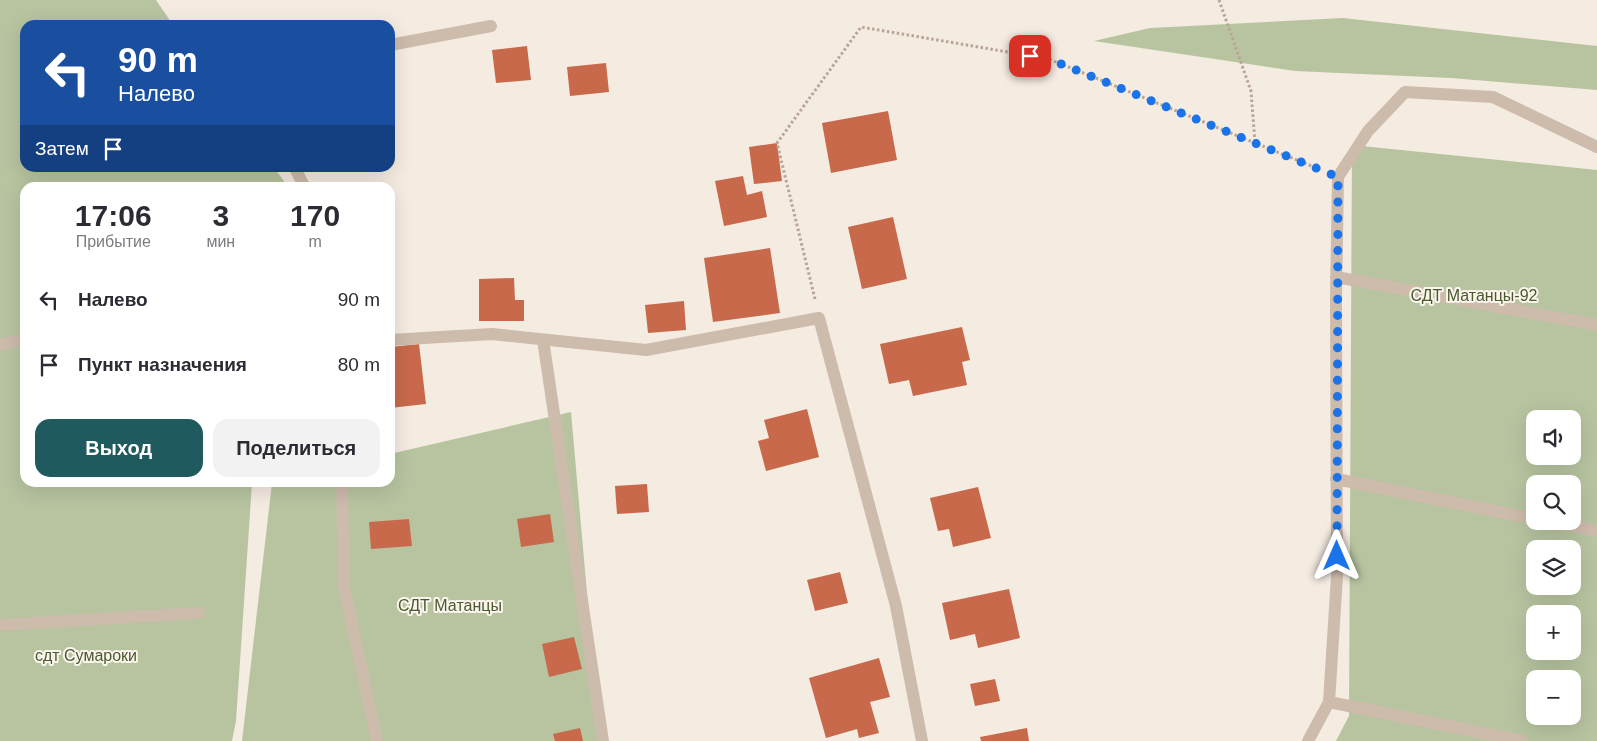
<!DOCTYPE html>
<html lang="ru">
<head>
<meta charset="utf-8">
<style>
  :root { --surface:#fff; --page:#f2f2f3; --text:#2b2b33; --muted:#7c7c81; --accent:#1f5a5e }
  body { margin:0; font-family:Helvetica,sans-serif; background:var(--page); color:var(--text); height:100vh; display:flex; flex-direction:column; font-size:19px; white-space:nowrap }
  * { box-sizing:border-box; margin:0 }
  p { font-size:16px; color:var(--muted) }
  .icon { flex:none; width:28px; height:28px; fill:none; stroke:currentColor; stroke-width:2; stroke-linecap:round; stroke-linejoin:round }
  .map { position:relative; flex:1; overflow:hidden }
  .drawer { position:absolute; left:20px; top:182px; width:375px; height:305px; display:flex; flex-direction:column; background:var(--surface); border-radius:15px; box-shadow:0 5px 20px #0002 }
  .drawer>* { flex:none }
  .banner { position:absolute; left:20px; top:20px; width:375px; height:152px; border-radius:15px; box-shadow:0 5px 20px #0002; background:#1a4fa0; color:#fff; overflow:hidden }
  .controls { position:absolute; left:1526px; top:410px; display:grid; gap:10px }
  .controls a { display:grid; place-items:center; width:55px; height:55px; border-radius:10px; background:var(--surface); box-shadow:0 5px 20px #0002; font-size:25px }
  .pin { position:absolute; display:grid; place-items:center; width:42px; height:42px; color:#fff; margin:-21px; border-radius:10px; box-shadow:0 2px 8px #0006 }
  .me { position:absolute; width:55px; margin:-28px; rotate:0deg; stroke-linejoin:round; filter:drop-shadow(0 0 4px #0008) }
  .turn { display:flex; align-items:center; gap:18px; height:105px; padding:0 15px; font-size:22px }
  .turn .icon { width:65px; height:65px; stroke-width:2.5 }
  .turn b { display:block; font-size:35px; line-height:42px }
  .then { display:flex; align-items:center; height:48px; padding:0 15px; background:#0003; gap:10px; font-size:19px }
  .eta { display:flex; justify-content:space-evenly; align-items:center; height:85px; text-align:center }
  .eta b { font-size:30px; font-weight:700; line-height:35px }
  .action { display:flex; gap:10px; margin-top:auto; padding:10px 15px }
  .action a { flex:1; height:58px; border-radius:15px; background:var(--accent); color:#fff; font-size:20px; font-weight:700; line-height:58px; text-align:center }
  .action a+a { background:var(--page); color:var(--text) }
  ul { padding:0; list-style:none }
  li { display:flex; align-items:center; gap:15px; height:65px; padding:0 15px }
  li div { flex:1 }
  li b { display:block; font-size:19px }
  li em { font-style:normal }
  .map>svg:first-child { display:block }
  .green { fill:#b8c4a0; fill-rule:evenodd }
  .building { fill:#c8694b }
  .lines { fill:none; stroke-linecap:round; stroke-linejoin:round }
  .path { stroke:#b9a596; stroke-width:3; stroke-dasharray:2.5 2.5; stroke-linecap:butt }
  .minor { stroke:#cdbbac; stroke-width:12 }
  .route { stroke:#1a73e8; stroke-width:9; stroke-dasharray:0 16.2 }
  .labels { text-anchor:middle; stroke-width:4; stroke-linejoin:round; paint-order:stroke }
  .park-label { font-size:16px; fill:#4a5a2e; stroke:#fbf5ee }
</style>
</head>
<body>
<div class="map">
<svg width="1597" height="741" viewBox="0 0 1597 741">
  <rect width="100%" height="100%" fill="#f4ebe1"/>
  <!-- green -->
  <path class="green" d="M0,0H156L173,25H25V168H274L284,181L283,187L25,188V482L252,483L236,721L232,741H0Z
    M1343,18L1597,46V90L1451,78L1295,71L1094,41L1150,28Z
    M1352,145L1597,170V741H1336L1349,716ZM1535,419H1572V456H1535ZM1535,484H1572V521H1535ZM1535,549H1572V586H1535ZM1535,614H1572V651H1535ZM1535,679H1572V716H1535Z
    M571,412L600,741H242L272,483L390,482V454Z"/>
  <!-- building -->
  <path class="building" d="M527,46L531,80L496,83L492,50Z
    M606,63L609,92L570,96L567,67Z
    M888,111L897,160L831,173L822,123Z
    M777,143L782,181L754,184L749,147Z
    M743,176L747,195L762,191L767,217L724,226L715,181Z
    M893,217L907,279L862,289L848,227Z
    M770,248L780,313L713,322L704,258Z
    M514,278L515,300H524V321H479V279Z
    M684,301L686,330L648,333L645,305Z
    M962,327L970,360L962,362L967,385L913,396L909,380L889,384L880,344Z
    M419,344L426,404L390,408V347Z
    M807,409L819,457L766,471L758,441L769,438L764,420Z
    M647,484L649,512L617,514L615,486Z
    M978,487L991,538L953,547L949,529L938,531L930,498Z
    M550,514L554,542L521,547L517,519Z
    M409,519L412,546L371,549L369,522Z
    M840,572L848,603L815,611L807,580Z
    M1009,589L1020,638L978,648L975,634L950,640L942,603Z
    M574,637L582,669L549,677L542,644Z
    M879,658L890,697L870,702L879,733L859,738L857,729L826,738L809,678Z
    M995,679L1000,701L975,706L970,684Z
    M580,728L583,741H555L553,734Z
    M1027,728L1029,741H981L980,737Z"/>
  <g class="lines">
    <!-- path -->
    <path class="path" d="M1219,0L1251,91L1255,143
      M815,299L777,143L861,27L1049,59L1319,169"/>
    <!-- minor -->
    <path class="minor" d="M390,45L491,26
      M295,168L305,188
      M1336,277L1597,325
      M390,340L492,334L646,350L819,318L896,606L922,741
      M543,340L603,741
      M0,344L25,340
      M1336,479L1535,519
      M342,482L344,587L377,741
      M1549,521L1597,531
      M0,625L199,613
      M1329,702L1522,741
      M1308,741L1329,702L1337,576L1336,298L1338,177L1368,131L1405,92L1493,97L1597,147"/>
  </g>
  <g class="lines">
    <!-- route -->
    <path class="route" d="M1030,56L1049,59L1338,177L1337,556"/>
  </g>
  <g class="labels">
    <!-- park labels -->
    <g class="park-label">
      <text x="1474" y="301">СДТ Матанцы-92</text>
      <text x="450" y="611">СДТ Матанцы</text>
      <text x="86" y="661">сдт Сумароки</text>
    </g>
  </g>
</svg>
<div class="controls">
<a><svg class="icon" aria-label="sound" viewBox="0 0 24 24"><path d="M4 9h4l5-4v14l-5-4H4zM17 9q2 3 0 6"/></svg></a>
<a><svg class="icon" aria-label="search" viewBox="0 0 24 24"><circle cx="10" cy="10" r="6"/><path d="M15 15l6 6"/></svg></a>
<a><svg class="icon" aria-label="layers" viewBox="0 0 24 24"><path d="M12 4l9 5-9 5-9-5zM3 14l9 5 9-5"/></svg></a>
<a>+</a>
<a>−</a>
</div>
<div class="pin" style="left:1030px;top:56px;background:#d93025"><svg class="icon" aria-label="arrive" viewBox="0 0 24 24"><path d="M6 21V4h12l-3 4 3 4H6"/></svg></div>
<svg class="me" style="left:1337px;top:556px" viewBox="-20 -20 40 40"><path d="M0-17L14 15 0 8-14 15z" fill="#1a73e8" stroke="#fff" stroke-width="4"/></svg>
<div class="banner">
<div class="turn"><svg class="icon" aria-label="left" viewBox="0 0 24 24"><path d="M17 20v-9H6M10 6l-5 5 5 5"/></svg><div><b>90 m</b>Налево</div></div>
<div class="then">Затем<svg class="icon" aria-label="arrive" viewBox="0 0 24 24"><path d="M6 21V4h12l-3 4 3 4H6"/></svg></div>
</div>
<section class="drawer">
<div class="eta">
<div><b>17:06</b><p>Прибытие</p></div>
<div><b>3</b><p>мин</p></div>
<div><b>170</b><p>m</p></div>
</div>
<ul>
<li><svg class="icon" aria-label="left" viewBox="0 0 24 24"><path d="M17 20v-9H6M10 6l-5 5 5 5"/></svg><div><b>Налево</b></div><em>90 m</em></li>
<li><svg class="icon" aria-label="arrive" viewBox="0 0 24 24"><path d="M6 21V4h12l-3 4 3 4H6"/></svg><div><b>Пункт назначения</b></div><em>80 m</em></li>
</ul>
<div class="action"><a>Выход</a><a>Поделиться</a></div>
</section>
</div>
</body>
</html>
